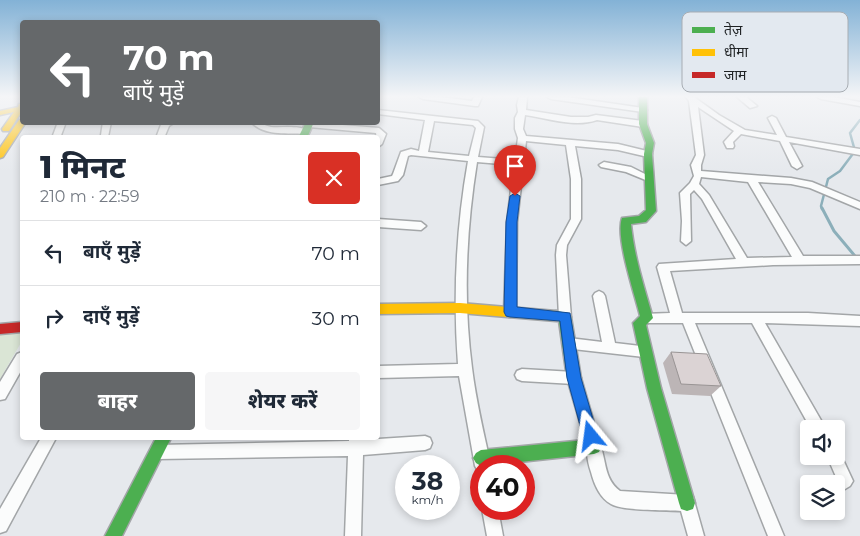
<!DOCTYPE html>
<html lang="hi">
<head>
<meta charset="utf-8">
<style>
  :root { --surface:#fff; --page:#f6f6f7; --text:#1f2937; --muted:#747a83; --line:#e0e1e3; --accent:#65686a }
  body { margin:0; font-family:Montserrat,"Noto Sans Devanagari",sans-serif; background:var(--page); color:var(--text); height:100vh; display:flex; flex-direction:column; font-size:19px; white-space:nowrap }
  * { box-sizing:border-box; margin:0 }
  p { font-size:16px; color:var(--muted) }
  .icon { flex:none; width:28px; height:28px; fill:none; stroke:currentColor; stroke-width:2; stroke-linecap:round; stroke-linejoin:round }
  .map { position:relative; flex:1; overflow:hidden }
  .side { position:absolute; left:20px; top:135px; width:360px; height:305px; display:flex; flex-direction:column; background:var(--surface); border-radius:5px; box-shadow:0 2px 8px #0003 }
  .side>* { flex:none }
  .guide { position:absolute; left:20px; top:20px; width:360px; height:105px; border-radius:5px; box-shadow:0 2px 8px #0003; background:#65686a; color:#fff; overflow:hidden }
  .controls { position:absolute; left:800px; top:420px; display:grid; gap:10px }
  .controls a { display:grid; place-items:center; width:45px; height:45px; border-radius:5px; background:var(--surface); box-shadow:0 2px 8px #0003; font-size:25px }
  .speed { position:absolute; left:395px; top:455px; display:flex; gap:10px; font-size:25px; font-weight:700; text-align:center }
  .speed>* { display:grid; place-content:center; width:65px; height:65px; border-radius:50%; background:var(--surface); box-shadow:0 2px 8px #0003; line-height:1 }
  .speed small { font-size:12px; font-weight:400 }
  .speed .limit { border:8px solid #d22; background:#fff; color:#111 }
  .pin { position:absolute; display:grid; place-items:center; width:42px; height:42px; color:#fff; margin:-51px -21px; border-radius:50% 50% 50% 0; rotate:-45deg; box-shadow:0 0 5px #0007 }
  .pin .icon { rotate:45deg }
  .me { position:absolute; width:55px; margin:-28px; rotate:344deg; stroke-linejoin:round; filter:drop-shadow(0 0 4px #0008) }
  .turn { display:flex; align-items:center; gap:18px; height:105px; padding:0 20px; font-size:22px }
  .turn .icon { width:65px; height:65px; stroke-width:2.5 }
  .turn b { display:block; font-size:35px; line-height:42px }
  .round { display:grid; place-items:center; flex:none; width:52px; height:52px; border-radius:5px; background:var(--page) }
  .overview { display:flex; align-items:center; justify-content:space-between; height:85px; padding:0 20px }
  h1 { font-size:30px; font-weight:800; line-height:38px }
  .cta { display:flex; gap:10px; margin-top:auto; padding:10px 20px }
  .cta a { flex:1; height:58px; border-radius:5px; background:var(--accent); color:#fff; font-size:20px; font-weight:800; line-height:58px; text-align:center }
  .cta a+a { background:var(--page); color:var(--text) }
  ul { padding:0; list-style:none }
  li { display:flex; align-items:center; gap:15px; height:65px; padding:0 20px; border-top:1px solid var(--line) }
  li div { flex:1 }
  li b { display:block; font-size:19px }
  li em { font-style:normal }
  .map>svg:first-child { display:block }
  .green { fill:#dae5d5 }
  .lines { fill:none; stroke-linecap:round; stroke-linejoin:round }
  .stream-far1 { stroke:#8cafba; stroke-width:2.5 }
  .stream { stroke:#8cafba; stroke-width:3 }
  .street-casing { stroke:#a3a6a8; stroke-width:3 }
  .fast-casing { stroke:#a3a6a8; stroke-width:3 }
  .slow-casing { stroke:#a3a6a8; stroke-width:3 }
  .jam-casing { stroke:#a3a6a8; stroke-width:3 }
  .street { fill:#fbfcfc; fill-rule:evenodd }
  .fast { fill:#4caf50; fill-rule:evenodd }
  .slow { fill:#ffc107; fill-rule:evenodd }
  .jam { fill:#c62828; fill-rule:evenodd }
  .wall { fill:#bcb5b6 }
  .building { fill:#dbd3d4; stroke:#999494 }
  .route { fill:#1a73e8; stroke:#114b97 }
  .key { fill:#e3e9f0; stroke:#a8adb3; stroke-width:1 }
  .key-label { font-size:14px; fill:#1f2224 }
</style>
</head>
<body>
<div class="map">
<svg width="860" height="536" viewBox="0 0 860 536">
  <rect width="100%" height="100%" fill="#e6e9ed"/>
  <!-- green -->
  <path class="green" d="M22,332V341L0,379V335Z"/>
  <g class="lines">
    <!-- stream-far1 -->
    <path class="stream-far1" d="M822,209L821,206L828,179L840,171L855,151L850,133L860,120"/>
    <!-- stream -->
    <path class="stream" d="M822,208L834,231L860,262"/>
    <defs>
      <path id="street" d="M419,97H441L472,101L474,97H482L478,106H475L423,99Z
        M519,97H527L526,110L571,117H588L596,115L643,121L647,124L643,127L597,120C574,128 548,118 525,115L523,129L526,136L618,144L651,152L652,154L648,157L618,150L575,146L581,179V219L567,245L566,255L571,317L569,321L565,322L561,321L559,317L556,255L557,245L571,219V179L566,145L526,141L517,222L516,312L514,316L510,317L506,316L504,312L507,222L514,165L477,162C466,231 463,299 472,368C476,401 484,434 491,466H481V473L478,471L475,466L459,376L378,378V366L458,364C453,296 456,229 468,161L411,155L408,156L403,175L398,181L378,185V179L392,176L393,174L401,152L411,149L419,151L425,120L378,114V110L478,121L484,127L478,157L515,160L518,138L515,129V118L518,112L517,105ZM434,121L473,125L476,128L469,156L428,152Z
        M547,97H568L643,108L647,110L643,112L551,99Z
        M686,97H694L719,115L745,130L777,135L768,118L772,116L776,118L786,137L860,149V155L789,142L802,166L797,169L792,166L780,141L741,134L733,142L734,146L733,148H727L724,142L734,131L698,107L704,155L701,165V171L791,178L812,182L860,202V209L810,188L791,184L758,182L803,256H860V264L773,265L670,271L682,313H808L860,316V326L765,323L826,429H811L752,323H695L784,536H768L683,323H647L643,322L641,318L643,314L670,313L657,267L659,264L736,259L702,199L694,190L690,194L691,241L686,245L681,241L682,221L680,193L690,183L694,176L691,165L696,155L689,101ZM701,177L748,182L792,257L747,258L709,195L699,184Z
        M737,97H746L757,106L750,108Z
        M817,97H834L860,102V106L821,99Z
        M58,122H66L60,138H52Z
        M103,122H111L108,137L105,138L101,135Z
        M162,122H175L169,126L164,138H156Z
        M251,122C259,122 264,125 271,127C282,128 300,125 308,131L304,134C287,133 264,136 251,122Z
        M306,122L379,128L386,134L382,144L378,147L376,133L309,127L306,126Z
        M604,162L631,167L653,178L648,181L626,172L601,167L599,165Z
        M378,219L421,222L426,226L421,230L378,227Z
        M599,291L603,293L605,296L615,343L649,347L650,351L649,355L644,357L564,348L563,344L564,340L569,338L602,342L593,296L595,293Z
        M22,352V369L5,399L0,400V382L17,354Z
        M522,369L574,372L579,374L581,378L579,382L574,384L522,381L517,379L515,375L517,371Z
        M425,436L430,438L432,443L430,448L425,450L363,455L361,536H345L348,456L157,459L152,457L150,452L152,447L157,445L349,441V438H363V440Z
        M41,438H56L6,531L0,533V509Z
        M594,440L599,442C607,460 603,478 620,491L687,495L693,497L704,536H688L681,511C666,510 622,511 611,504C600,498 594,484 591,472C588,463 585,451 589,442Z
        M836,449L839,451L853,481L850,486L845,489L840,486L827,456H836Z
        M482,509H498L503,536H487Z"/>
      <path id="fast" d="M639,97H647V124L654,143L652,154L656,211L646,222L631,224C634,256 644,287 653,318L646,325L661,388L695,503L693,509L687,511L681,509L679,503L647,388L633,323L640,316C635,295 615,237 622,218L639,216L646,210L644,154L646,143L639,124Z
        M306,122H314L307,138H298Z
        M556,311L569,313L571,317L581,378L601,447L599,452L594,454L481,466L476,463L473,458L476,453L481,450L585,440L567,378L559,321L552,320L550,316L552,312Z
        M156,438H171L122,536H105Z"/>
      <path id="slow" d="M19,104H22V111L9,131H3L2,129L14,112L0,115V111L18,107Z
        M19,120H22V122H26L3,157L0,158V148Z
        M460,303L556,311L560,312L562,316L560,320L556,321L460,313L378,314V304Z"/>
      <path id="jam" d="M22,322V332L0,334V324Z"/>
    </defs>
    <!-- street casing -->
    <use href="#street" class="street-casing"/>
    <!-- fast casing -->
    <use href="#fast" class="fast-casing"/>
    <!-- slow casing -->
    <use href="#slow" class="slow-casing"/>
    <!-- jam casing -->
    <use href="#jam" class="jam-casing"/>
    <!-- street -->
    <use href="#street" class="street"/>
    <!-- fast -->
    <use href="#fast" class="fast"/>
    <!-- slow -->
    <use href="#slow" class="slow"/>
    <!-- jam -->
    <use href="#jam" class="jam"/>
  </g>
  <!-- wall -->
  <path class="wall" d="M671,352L721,386L710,396L672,394L663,363Z"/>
  <!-- building -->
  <path class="building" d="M671,352L707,354L721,386L681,384Z"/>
  <!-- sky -->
  <linearGradient id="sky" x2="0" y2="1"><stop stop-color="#83b2d6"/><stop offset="0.56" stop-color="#f4f5f7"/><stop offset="1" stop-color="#f4f5f7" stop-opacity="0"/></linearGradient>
  <rect width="860" height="172" fill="url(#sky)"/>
  <!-- route -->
  <path class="route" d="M515,193L520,196L517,222V307L570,313L581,378L598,436L596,441L591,443L586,441L583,436L567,378L560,321L510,317L506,316L504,312L506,222L510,196Z"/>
  <!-- legend -->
  <rect x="682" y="12" width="166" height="80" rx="8" class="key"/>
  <rect x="692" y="27" width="23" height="6" fill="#4caf50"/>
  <rect x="692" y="49" width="23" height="7" fill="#ffc107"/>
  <rect x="692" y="72" width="23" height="6" fill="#c62828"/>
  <g class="key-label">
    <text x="724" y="35">तेज़</text>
    <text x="724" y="57">धीमा</text>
    <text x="724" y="80">जाम</text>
  </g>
</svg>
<div class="controls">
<a><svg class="icon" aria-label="sound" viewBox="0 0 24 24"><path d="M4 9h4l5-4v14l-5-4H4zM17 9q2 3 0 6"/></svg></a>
<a><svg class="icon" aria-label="layers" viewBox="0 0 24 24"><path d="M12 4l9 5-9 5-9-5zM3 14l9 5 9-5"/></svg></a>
</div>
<div class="speed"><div>38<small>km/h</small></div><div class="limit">40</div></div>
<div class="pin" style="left:515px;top:196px;background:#d93025"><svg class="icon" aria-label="arrive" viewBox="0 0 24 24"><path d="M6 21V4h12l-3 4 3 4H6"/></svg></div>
<svg class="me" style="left:591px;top:436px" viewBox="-20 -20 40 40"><path d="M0-17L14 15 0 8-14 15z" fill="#1a73e8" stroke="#fff" stroke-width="4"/></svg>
<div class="guide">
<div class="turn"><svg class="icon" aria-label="left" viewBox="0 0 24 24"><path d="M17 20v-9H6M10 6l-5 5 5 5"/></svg><div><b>70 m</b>बाएँ मुड़ें</div></div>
</div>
<section class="side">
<div class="overview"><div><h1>1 मिनट</h1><p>210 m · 22:59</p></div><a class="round" style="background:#d93025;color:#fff"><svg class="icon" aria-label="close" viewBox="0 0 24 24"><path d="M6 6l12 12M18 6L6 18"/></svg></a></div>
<ul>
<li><svg class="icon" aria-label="left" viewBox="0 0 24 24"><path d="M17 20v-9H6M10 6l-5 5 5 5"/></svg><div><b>बाएँ मुड़ें</b></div><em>70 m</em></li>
<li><svg class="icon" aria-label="right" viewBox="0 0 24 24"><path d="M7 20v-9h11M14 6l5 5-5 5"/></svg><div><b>दाएँ मुड़ें</b></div><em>30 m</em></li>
</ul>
<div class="cta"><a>बाहर</a><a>शेयर करें</a></div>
</section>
</div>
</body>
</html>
